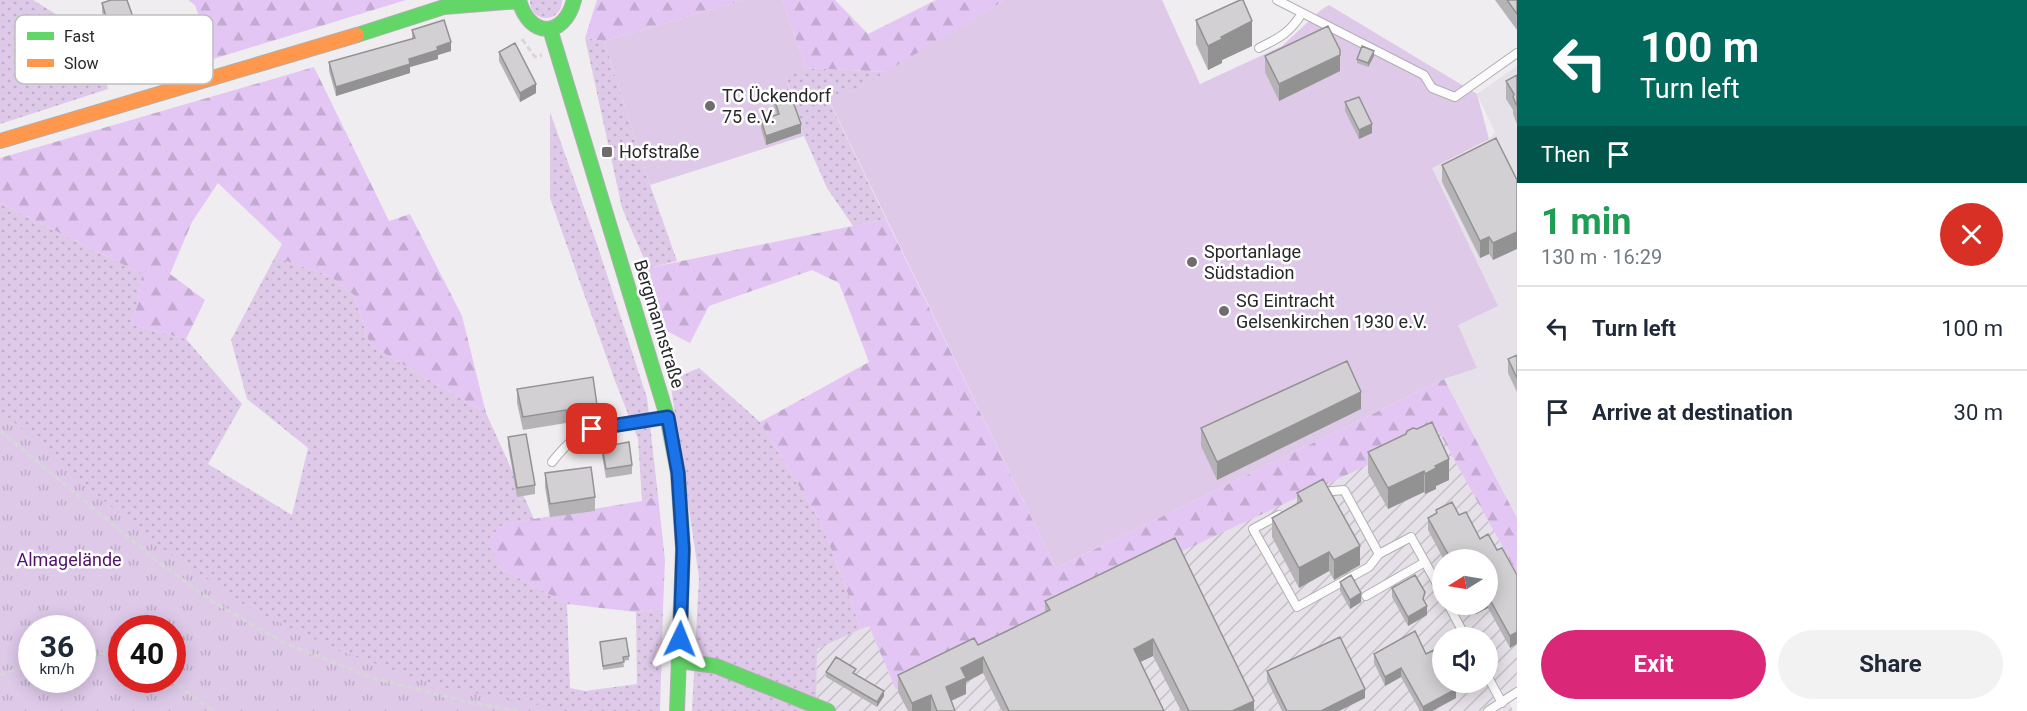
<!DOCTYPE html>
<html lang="en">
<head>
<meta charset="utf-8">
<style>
  :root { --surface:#fff; --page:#f2f2f3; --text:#1f2937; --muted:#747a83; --line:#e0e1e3; --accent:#db2777 }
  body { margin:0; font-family:Roboto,sans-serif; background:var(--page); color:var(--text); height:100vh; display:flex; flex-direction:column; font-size:22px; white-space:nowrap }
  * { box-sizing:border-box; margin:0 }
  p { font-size:20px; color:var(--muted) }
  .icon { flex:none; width:33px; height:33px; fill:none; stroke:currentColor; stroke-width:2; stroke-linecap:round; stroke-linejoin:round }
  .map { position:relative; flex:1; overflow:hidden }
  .details { display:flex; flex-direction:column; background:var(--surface); width:510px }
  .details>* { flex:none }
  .hud { background:#00695c; color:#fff; overflow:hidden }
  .needle { width:39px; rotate:259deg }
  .tools { position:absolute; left:1432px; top:549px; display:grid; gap:12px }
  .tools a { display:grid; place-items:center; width:66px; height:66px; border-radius:50%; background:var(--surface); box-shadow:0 3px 15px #0003; font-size:30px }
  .speed { position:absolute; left:18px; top:615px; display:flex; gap:12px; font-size:30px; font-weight:700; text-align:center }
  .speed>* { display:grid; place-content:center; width:78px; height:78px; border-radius:50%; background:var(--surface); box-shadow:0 3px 15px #0003; line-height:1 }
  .speed small { font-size:15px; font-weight:400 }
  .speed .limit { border:9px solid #d22; background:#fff; color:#111 }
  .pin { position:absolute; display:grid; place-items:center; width:51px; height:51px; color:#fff; margin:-26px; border-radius:12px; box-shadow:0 3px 9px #0006 }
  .me { position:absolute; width:66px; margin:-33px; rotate:2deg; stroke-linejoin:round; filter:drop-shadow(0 0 4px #0008) }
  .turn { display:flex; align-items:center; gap:21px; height:126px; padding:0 24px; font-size:27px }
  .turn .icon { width:78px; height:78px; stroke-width:2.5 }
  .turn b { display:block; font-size:42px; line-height:51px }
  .then { display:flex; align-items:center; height:57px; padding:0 24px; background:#0003; gap:12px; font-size:22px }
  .round { display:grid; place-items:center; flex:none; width:63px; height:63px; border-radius:32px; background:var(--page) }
  .headline { display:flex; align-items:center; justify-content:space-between; height:102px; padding:0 24px }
  h1 { font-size:36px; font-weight:700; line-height:45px; color:#1e9e55 }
  .button { display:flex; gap:12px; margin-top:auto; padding:12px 24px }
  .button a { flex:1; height:69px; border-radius:36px; background:var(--accent); color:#fff; font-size:24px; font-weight:700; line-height:69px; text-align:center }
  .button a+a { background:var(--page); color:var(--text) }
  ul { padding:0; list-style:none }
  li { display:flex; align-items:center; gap:18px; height:84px; padding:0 24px; border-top:2px solid var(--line) }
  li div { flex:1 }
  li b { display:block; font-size:22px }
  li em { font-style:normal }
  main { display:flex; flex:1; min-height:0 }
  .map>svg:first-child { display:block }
  .built { fill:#e6e0e8 }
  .industrial { fill:url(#industrial-furrows); fill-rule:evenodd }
  .grass { fill:url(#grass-dots) }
  .forest { fill:url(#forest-firs) }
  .park { fill:url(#park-tufts); fill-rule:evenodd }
  .pitch { fill:#dec9e9 }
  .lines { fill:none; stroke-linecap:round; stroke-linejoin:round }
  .lane-casing { stroke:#b0afb1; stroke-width:10 }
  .fast-casing { stroke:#b0afb1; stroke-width:16 }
  .slow-casing { stroke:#b0afb1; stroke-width:16 }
  .path { stroke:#d7d7d7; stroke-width:3; stroke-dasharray:6 3; stroke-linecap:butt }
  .lane { stroke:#fdfcfd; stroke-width:8 }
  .fast { stroke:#63d668; stroke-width:14 }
  .slow { stroke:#ff974d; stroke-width:14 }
  .wall { fill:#b5b3b5 }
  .shaded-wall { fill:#939293 }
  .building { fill:#d2d0d2; stroke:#939293; stroke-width:1.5 }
  .route-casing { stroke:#114b97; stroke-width:15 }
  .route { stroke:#1a73e8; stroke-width:10 }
  .poi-dot { fill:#6e6c6f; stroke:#fff; stroke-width:2 }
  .labels { text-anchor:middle; stroke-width:5; stroke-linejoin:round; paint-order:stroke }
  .poi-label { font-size:18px; fill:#282729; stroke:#fff; text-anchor:start }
  .street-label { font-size:18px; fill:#282729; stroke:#fff }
  .park-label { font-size:18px; fill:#520f6c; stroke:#fff }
  .key { fill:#fff; stroke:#bebebf; stroke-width:1.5 }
  .key-label { font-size:16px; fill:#282729 }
</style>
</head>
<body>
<main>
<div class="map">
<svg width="1517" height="711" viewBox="0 0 1517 711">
  <defs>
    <pattern id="industrial-furrows" width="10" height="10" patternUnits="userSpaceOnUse" patternTransform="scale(1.5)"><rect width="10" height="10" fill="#e6e0e8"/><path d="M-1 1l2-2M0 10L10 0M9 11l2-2" fill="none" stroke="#c5c0c7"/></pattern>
    <pattern id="grass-dots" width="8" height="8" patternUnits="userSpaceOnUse" patternTransform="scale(1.5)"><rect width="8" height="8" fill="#dec9e9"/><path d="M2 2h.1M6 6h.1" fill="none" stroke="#beadc8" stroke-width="1.8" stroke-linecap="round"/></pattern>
    <pattern id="forest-firs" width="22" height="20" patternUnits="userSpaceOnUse" patternTransform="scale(1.5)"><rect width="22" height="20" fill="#e3c6f3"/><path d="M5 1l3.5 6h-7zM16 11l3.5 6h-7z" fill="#c3aad0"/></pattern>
    <pattern id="park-tufts" width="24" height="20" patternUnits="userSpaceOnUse" patternTransform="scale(1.5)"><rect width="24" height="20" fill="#dec9e9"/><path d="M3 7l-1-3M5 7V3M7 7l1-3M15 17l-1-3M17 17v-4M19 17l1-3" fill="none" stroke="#beadc8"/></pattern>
  </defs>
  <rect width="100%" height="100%" fill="#efedf0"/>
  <!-- built -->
  <path class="built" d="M1517,66V518L1444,379L1477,368L1457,325L1432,167L1489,139L1495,132L1477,94Z"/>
  <!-- industrial -->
  <path class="industrial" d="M1439,431L1517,573V694L1508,699L1513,711H816L817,649L861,629L869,625L896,690L988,641ZM1443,560H1488V604H1443ZM1443,638H1488V682H1443Z"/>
  <!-- grass -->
  <path class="grass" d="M0,0H33L64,19L105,73L108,89L0,124Z
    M530,0H562C562,25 529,23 530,0Z
    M585,38L604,41L650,185L677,261L648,268L622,208Z
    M806,68L887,72L856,90L827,97L886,219L853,226L827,188L804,136L786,76Z
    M550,112L597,244L647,398L658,496L642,501L638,439L615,381L550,198Z
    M0,203L142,274L137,307L130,324L186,339L242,404L208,464L292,515L308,448L247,399L231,340L275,257L330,276L354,295L370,345L486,413L534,519L503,524L498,567L567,604L570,688L585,691L637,684L636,612L663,609L660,711H467L243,640L0,458Z
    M699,368L760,422L821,522L861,629L817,649L816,711H692L699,577L670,380Z"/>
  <!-- forest -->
  <path class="forest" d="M188,0H406L213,59L195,5Z
    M597,0H744L604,41L585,38Z
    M782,0H835L868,34L936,0H1005L887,72L806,68Z
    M314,67L389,221L410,214L462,316L486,413L370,345L354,295L330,276L275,257L282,244L218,183L192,222L170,274L205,300L186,339L130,324L137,307L142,274L0,203V158Z
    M886,219L1056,568L1444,379L1517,518V573L1439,432L988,641L896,690L869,626L861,629L821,522L760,422L869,362L839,283L812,270L709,306L690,343L657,326L648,268Z
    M658,496L665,560L663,609L636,612L567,604L498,567L489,538L503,524L642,501Z"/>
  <!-- park -->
  <path class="park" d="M0,410L146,537L249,608L337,650L442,687L539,705L596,711H0ZM32,628H82V680H32ZM122,628H172V680H122Z"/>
  <!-- pitch -->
  <path class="pitch" d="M744,0H782L806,68L786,77L804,136L650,185L604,41Z
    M1005,0H1162L1200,84L1282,46L1321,10L1329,5L1477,94L1489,139L1432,168L1498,306L1458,325L1477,368L1444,379L1056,568L827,96L856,90Z"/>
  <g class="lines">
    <defs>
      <path id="lane" d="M1277,0L1424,75L1432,88L1455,97L1517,53
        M1259,48C1279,38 1290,33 1302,13
        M552,462C565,446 573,437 592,429L666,417
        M1322,492L1344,490L1379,554L1411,537L1425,562
        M1279,515L1253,529L1297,607L1369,567L1379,554
        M1366,596L1425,562L1443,595
        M1448,604L1466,638
        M1488,677L1502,703
        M1488,711L1517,692"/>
      <path id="fast" d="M519,0C529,38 564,39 574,0
        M550,29L667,416L678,473L683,549L677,711
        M357,35L444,7L519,1
        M679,661L716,666L828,711"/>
      <path id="slow" d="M0,141L357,35"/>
    </defs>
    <!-- lane casing -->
    <use href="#lane" class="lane-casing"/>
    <!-- fast casing -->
    <use href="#fast" class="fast-casing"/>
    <!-- slow casing -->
    <use href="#slow" class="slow-casing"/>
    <!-- path -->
    <path class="path" d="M522,39L535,57L542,55
      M0,431L156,560L216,604L285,643L373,678L472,703L521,711
      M82,654L122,653
      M0,675L32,664
      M171,680L213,711"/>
    <!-- lane -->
    <use href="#lane" class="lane"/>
    <!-- fast -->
    <use href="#fast" class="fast"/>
    <!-- slow -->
    <use href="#slow" class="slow"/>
  </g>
  <!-- wall -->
  <path class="wall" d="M1495,0H1517V30Z
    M102,3L134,29L109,36L102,12Z
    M1196,20L1252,46L1222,60V63L1208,70L1196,44Z
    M412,30L451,51L438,55V59L410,67V73L336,96L329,71V62L412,39Z
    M158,36L203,61L165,72L158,45Z
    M499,52L536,93L520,102L499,61Z
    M1265,56L1340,71L1279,101L1265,72Z
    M1374,56L1368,67L1357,63V59Z
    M1517,75V124L1513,114V110L1506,99V81Z
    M773,95L801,133L766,145L761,129V120L777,115L773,104Z
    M1345,102L1372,133L1359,139L1345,111Z
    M1496,138L1493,260L1489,254L1480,258L1442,182V165Z
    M1517,355V392L1508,373V359Z
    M517,389L597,405V418L584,420V425L567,428L566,423L523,430L517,403Z
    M1361,409L1217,480L1201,446V428Z
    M508,437L535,485V494L517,497L508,446Z
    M602,447L632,465V474L606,478L602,456Z
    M1368,452L1449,480L1436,486V489L1425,494L1424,492L1388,509L1368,473Z
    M545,473L595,497V511L550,517L545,487Z
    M1297,493L1360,565L1334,580L1329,571L1299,588L1272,537V518L1297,504Z
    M1436,510L1459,515L1480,539L1497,550L1517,575L1510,648L1488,608L1476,614L1473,609L1468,612L1463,604H1488V560H1444L1428,530V518L1436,514Z
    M1175,538L1254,711H1181L1153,656L1140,662L1164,711H1002L983,673L966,682V694L951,701L955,711H908L898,692V675L978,645L1045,612V601Z
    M1340,582L1361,602L1350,609L1340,591Z
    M1392,588L1427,615L1408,626L1392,597Z
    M600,642L629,656V660L623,661L624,667L603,670Z
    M1374,654H1426L1456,698L1432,711H1420L1401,677L1385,686L1374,663Z
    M1267,671L1365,698L1339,711H1282L1267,680Z
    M826,672L856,674H855L884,696L877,707L826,677Z"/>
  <!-- shaded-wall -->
  <path class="shaded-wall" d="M134,20V29L109,36V27Z
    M1252,21V46L1222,60V63L1208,70V46L1221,37Z
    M451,42V51L438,55V59L410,67V73L336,96V87L409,59L437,47Z
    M1374,51V56L1368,67V63Z
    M203,52V61L165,72V63Z
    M1340,55V71L1279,101V84Z
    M536,84V93L520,102V93Z
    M801,124V133L766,145V136Z
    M1372,124V133L1359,139V130Z
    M1517,232V249L1493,260V243Z
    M1489,237V254L1480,258V241Z
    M1361,392V409L1217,480V462Z
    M1449,459V480L1436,486V489L1425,494V474L1435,466Z
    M1424,471V492L1388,509V488Z
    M1360,546V565L1334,580V560Z
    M1329,552V571L1299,588V568Z
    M1361,593V602L1350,609V600Z
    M1488,596V608L1476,614V604H1488Z
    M1468,604H1473V609L1468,612Z
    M1427,606V615L1408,626V617Z
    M1517,632V644L1510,648V636Z
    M1153,639V656L1134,665V649Z
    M983,657V673L966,682V694L946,703V687L961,668Z
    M1401,668V677L1385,686V677Z
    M1365,689V698L1339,711H1321Z
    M1456,689V698L1432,711H1423V707Z
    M884,691V696L877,707V702Z
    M931,695V711H912V703Z
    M1254,701V711H1232Z"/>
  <!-- building -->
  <path class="building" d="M111,0H127L134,20L109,27L102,3Z
    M1240,0H1243L1252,21L1221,37L1222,39L1208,46L1196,20Z
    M1507,0H1517V14Z
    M444,20L451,42L437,47L438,50L409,59L410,64L336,87L329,62L415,38L412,30Z
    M1328,26L1340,50V55L1279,84L1265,56Z
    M515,43L536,84L520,93L499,52Z
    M1362,46L1374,51L1368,63L1357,59Z
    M1517,75V106L1513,97L1514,94L1506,81Z
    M789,90L801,124L766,136L761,120L779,114L773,95Z
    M1359,97L1372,124L1359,130L1345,102Z
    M1496,138L1517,180V232L1493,243L1489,237L1480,241L1442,165Z
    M1517,355V378L1508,359Z
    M1347,361L1361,392L1217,462L1201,428Z
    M593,377L597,405L583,407L584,412L567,414L566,410L523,417L517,389Z
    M1432,422L1449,459L1435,466L1436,468L1425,474L1424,471L1388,488L1368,452L1406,434L1407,431L1413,428L1417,429Z
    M526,434L535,485L517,488L508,437Z
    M629,442L632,465L606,469L602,447Z
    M591,467L595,497L550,504L545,473Z
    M1323,479L1360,546L1334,560L1329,552L1299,568L1272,518L1302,501L1297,493Z
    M1452,502L1459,515L1466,512L1480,539L1488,534L1497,550L1502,548L1517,575V632L1510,636L1488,596V560H1445L1444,559L1449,556L1428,518L1437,513L1436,510Z
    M1175,538L1254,701L1232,711H1189L1153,639L1134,649L1164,711H1009L983,657L961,668L966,678L946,687L955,711H937L931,695L912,703L898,675L974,638L978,645L1050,610L1045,601Z
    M1351,575L1361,593L1350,600L1340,582Z
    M1415,575L1425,592L1423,599L1427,606L1408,617L1392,588Z
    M1415,631L1426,654L1434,650L1443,665V682H1452L1456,689L1423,707L1401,668L1385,677L1374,654Z
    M1340,637L1365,689L1321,711H1287L1267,671Z
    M626,638L629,656L623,657L624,662L603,666L600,642Z
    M836,657L856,669L853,673L884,691L877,702L826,672Z"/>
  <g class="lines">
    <defs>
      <path id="route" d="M592,429L668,417L678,473L683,549L680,639"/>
    </defs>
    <!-- route casing -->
    <use href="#route" class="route-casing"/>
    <!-- route -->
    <use href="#route" class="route"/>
  </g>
  <!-- markers -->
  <g class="poi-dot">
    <circle cx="710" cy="106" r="6"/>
    <rect x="601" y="146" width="12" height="12" rx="3"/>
    <circle cx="1192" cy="262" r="6"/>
    <circle cx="1224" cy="311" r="6"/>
  </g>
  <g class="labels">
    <!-- poi labels -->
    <g class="poi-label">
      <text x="722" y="102">TC Ückendorf<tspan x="722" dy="21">75 e.V.</tspan></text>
      <text x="619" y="158">Hofstraße</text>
      <text x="1204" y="258">Sportanlage<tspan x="1204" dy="21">Südstadion</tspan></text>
      <text x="1236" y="307">SG Eintracht<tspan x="1236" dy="21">Gelsenkirchen 1930 e.V.</tspan></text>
    </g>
    <!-- street labels -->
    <g class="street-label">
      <text transform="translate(659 324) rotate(73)" y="6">Bergmannstraße</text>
    </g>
    <!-- park labels -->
    <g class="park-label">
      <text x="69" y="566">Almagelände</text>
    </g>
  </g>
  <!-- legend -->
  <rect x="15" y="15" width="198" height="69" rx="9" class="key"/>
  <rect x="27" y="32" width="27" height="8" fill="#63d668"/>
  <rect x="27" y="59" width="27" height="8" fill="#ff974d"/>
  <g class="key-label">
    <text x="64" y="42">Fast</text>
    <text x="64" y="69">Slow</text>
  </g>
</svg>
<div class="tools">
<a><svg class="needle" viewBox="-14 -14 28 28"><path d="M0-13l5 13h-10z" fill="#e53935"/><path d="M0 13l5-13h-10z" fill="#747a83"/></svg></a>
<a><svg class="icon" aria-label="sound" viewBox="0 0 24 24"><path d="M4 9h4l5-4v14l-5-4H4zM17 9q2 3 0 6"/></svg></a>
</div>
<div class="speed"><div>36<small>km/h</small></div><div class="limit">40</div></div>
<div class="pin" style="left:592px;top:429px;background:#d93025"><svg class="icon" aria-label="arrive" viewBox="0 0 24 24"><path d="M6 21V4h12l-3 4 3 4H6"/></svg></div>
<svg class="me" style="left:680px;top:639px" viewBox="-20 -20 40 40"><path d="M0-17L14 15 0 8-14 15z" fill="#1a73e8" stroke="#fff" stroke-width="4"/></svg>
</div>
<section class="details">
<div class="hud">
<div class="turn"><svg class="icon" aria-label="left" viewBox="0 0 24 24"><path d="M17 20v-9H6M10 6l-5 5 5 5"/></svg><div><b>100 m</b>Turn left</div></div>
<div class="then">Then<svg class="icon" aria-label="arrive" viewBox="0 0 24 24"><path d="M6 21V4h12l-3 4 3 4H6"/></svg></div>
</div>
<div class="headline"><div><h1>1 min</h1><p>130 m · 16:29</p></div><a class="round" style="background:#d93025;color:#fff"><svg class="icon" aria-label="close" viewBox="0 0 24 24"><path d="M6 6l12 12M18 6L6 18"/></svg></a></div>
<ul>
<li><svg class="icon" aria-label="left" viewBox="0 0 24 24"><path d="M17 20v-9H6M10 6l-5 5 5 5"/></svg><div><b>Turn left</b></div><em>100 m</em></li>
<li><svg class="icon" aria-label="arrive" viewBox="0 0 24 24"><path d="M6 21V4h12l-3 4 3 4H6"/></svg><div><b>Arrive at destination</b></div><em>30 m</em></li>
</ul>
<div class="button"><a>Exit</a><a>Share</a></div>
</section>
</main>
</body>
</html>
